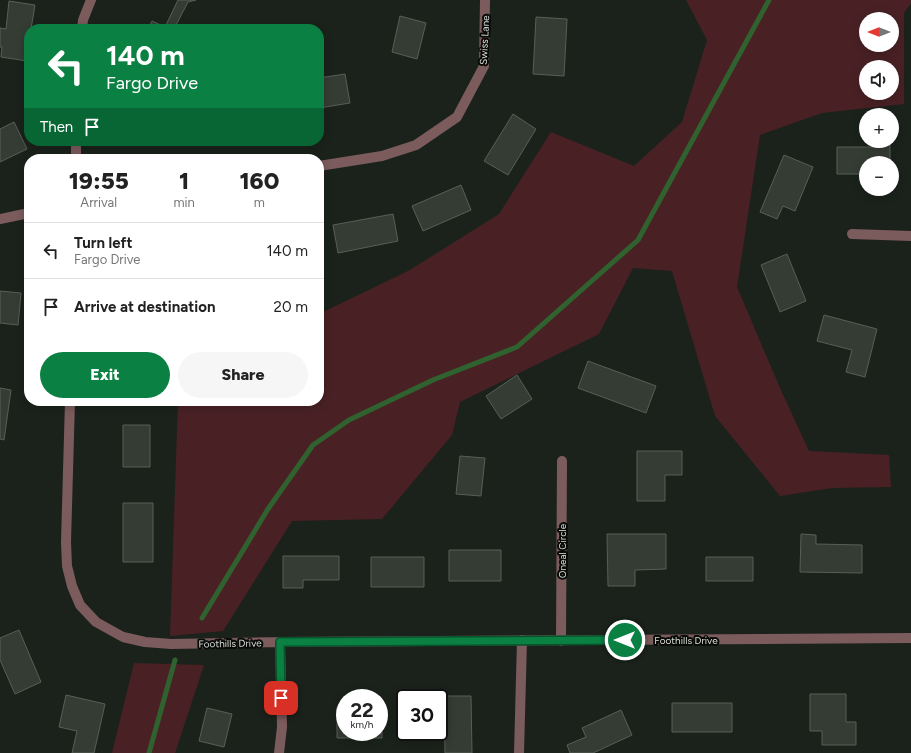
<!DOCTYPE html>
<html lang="en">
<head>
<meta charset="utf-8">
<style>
  :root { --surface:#fff; --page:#f6f6f6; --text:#222; --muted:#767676; --line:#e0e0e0; --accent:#0b8043 }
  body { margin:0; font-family:Figtree,sans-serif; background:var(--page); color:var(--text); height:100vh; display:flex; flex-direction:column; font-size:15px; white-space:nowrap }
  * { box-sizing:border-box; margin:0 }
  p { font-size:13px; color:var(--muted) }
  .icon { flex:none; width:22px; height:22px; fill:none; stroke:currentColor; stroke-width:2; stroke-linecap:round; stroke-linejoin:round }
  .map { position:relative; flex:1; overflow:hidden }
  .sheet { position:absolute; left:24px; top:154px; width:300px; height:252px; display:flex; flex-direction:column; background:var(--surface); border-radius:16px; box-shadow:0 2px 10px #0003 }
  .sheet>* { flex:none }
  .top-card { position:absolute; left:24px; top:24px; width:300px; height:122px; border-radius:16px; box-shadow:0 2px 10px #0003; background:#0b8043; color:#fff; overflow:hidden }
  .needle { width:26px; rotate:270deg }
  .tools { position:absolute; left:859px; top:12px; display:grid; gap:8px }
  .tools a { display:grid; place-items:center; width:40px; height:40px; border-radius:50%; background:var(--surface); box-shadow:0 2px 10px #0003; font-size:20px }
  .speed { position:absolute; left:336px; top:689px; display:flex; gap:8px; font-size:20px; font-weight:700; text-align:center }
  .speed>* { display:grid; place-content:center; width:52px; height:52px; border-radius:50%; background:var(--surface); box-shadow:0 2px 10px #0003; line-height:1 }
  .speed small { font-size:10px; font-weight:400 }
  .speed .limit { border:2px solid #111; border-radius:6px; background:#fff; color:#111 }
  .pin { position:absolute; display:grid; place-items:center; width:34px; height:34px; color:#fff; margin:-17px; border-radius:8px; box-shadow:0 2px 6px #0006 }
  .me { position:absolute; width:44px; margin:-22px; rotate:270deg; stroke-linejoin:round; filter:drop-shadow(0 0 3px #0008) }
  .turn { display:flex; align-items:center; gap:14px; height:84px; padding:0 16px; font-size:18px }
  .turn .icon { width:52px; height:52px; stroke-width:2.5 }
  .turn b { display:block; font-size:28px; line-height:34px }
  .then { display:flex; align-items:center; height:38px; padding:0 16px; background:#0003; gap:8px; font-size:15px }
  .eta { display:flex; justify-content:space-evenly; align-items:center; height:68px; text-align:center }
  .eta b { font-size:24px; font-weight:800; line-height:28px }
  .action { display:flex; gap:8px; margin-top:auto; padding:8px 16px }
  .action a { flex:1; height:46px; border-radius:24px; background:var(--accent); color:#fff; font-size:16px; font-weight:800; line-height:46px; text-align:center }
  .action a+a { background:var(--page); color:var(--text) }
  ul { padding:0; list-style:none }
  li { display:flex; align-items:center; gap:12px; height:56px; padding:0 16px; border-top:1px solid var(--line) }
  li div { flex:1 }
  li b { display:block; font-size:15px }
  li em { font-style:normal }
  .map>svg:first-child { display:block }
  .green { fill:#492125; fill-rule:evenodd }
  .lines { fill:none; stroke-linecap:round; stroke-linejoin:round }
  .stream { stroke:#2f622e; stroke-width:5 }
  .building { fill:#353c34; stroke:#585f57 }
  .street { stroke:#7c5b5d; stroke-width:10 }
  .route-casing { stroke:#07532c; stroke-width:10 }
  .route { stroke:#0b8043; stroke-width:7 }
  .labels { text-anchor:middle; stroke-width:4; stroke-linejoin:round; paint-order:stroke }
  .street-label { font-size:10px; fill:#dbdfda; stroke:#080a07 }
</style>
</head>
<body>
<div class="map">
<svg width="911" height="753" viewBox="0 0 911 753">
  <rect width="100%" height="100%" fill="#1b221b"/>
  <!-- green -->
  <path class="green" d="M686,0H911V3L904,13V104L822,113L760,135L737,287L780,388L809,451L889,455L891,487L832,488L780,496L715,416L672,271L633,268L599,334L460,402L452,435L382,519L292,521L223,631L170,636L178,401H319V314L410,270L499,214L551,132L634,166L682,122L707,40ZM866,19H892V45H866ZM866,67H892V93H866Z
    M134,663L204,665L175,753H112Z"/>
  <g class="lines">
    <!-- stream -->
    <path class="stream" d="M202,618L268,509L313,445L349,420L433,380L517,347L638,240L769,0
      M149,753L175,660"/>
  </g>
  <!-- building -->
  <path class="building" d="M178,0H196L188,2L174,29H149V27L152,21L165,27Z
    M9,1L35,5L31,29H29V45L27,61L1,57L2,47H0V28L6,29Z
    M400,16L426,23L417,59L392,52Z
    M536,17L567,19L564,76L533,74Z
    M345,74L350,103L319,108V78Z
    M513,114L536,129L508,175L484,161Z
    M14,122L27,149L0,162V129Z
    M875,141H890V163H866V174H837V147H875Z
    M784,155L813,167L795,211L783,206L777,219L760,212Z
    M461,185L471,210L423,231L412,206Z
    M393,214L398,241L338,253L333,225Z
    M787,254L806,301L780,312L761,265Z
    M0,291L21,293L18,325L0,323Z
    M824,315L877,329L865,377L846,372L852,350L817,341Z
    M588,361L656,386L646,413L578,388Z
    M517,375L532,399L501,419L486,396Z
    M0,388L11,390L4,440L0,439Z
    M123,425H150V467H123Z
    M637,451H682V475H665V501H637Z
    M460,456L485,458L481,496L456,494Z
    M123,503H153V562H123Z
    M607,534H666V569L635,570V586H608Z
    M801,534L816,535V544L862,545V573L800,572Z
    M449,550H501V581H449Z
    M283,556H339V580H303V588H283Z
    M371,557H424V587H371Z
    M706,557H753V581H706Z
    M19,630L41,682L15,694L0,660V638Z
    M810,694H846V722H856V745H822V731H810Z
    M66,695L105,704L94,753H72L77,731L59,727Z
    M444,696H471L472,753H445Z
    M672,703H732V732H672Z
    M337,707H345V732H379V707H382V738H337Z
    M207,708L232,714L224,747L199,741Z
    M621,710L632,735L593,753H570L567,745L586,737L582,728Z"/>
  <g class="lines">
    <!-- street -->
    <path class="street" d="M82,29L83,20L91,0
      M76,159V141
      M319,166L382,156L416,145L457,117L484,66L485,0
      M0,219L29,213
      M852,234L911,236
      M70,401L66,542L67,566L72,586L80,605L96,622L123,637L145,642L171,644L280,642L911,638
      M561,641L562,461
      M279,753L282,727L280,642
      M519,753L522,640"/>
  </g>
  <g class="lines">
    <defs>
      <path id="route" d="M281,698L280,642L625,640"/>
    </defs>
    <!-- route casing -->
    <use href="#route" class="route-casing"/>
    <!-- route -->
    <use href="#route" class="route"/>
  </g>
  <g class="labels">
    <!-- street labels -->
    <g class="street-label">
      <text transform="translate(484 40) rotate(-87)" y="4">Swiss Lane</text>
      <text transform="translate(562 551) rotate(-90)" y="4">Oneal Circle</text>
      <text x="686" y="644">Foothills Drive</text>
      <text transform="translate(230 643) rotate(-1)" y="4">Foothills Drive</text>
    </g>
  </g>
</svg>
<div class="tools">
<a><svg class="needle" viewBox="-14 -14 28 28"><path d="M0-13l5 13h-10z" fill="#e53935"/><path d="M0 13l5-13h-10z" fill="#767676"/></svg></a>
<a><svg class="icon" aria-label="sound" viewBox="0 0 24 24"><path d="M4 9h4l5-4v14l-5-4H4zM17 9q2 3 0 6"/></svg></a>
<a>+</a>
<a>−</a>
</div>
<div class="speed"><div>22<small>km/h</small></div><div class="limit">30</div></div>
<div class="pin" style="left:281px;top:698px;background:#d93025"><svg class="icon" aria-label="arrive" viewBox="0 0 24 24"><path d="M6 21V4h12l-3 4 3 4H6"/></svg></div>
<svg class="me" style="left:625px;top:640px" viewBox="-20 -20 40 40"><circle r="17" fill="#0b8043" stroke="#fff" stroke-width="3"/><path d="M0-11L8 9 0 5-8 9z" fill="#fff"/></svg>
<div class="top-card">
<div class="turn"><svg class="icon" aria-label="left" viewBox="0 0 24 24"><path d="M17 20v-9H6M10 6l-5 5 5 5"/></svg><div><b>140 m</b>Fargo Drive</div></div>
<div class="then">Then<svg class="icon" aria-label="arrive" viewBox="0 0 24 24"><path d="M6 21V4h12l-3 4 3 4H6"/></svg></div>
</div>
<section class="sheet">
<div class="eta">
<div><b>19:55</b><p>Arrival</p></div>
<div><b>1</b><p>min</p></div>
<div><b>160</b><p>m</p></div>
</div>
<ul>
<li><svg class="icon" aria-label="left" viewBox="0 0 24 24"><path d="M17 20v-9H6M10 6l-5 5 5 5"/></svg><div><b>Turn left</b><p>Fargo Drive</p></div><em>140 m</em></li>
<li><svg class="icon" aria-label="arrive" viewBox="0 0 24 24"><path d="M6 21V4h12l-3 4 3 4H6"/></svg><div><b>Arrive at destination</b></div><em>20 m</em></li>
</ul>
<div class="action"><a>Exit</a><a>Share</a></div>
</section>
</div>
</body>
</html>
